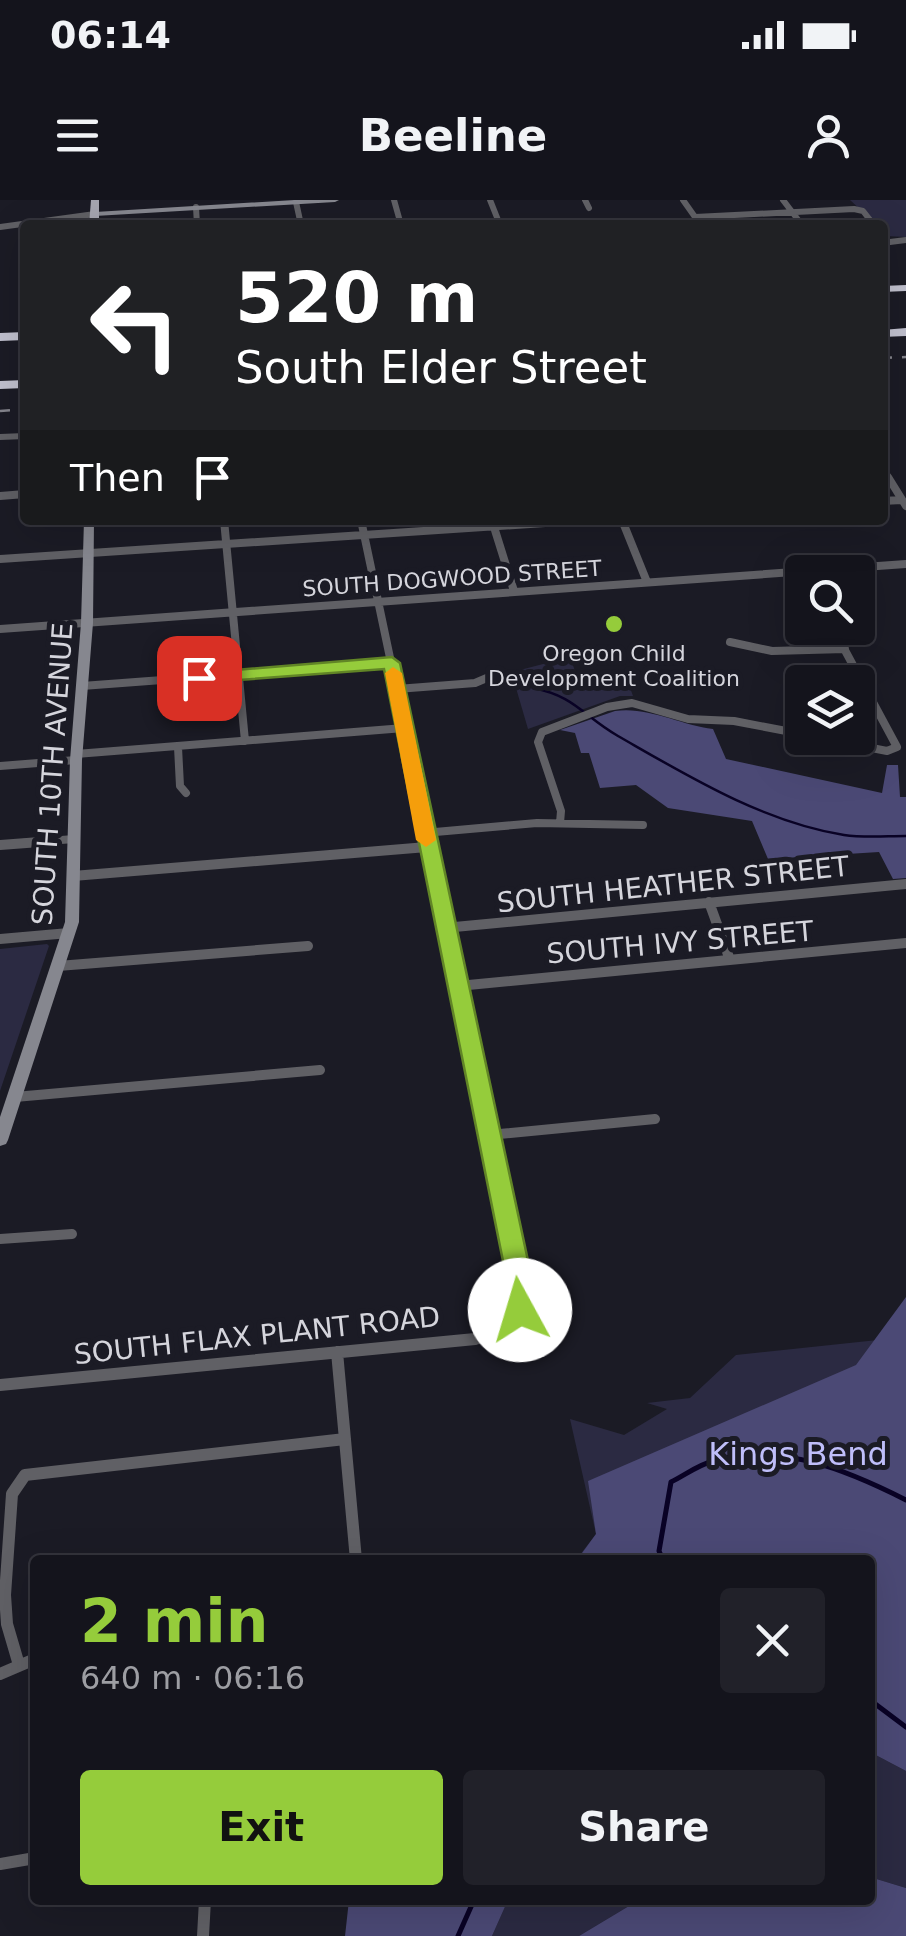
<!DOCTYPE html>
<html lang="en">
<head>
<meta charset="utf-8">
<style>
  :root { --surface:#14141c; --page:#212129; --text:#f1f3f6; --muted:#9d9ea3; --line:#33333b; --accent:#95cc3b }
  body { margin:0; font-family:"DejaVu Sans",sans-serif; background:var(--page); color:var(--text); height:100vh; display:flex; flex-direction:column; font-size:38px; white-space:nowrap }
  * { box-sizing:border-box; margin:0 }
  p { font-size:32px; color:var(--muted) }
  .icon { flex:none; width:55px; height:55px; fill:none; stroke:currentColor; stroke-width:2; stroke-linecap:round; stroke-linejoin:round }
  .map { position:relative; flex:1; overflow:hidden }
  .sheet { position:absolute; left:30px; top:1355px; width:845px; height:350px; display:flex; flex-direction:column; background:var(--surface); border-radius:10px; box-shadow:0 10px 40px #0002,0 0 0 2px var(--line) }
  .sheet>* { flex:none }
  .hud { position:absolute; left:20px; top:20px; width:868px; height:305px; border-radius:10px; box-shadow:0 10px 40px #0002,0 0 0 2px var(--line); background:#202124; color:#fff; overflow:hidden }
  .controls { position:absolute; left:785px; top:355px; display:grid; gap:20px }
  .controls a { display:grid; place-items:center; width:90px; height:90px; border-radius:10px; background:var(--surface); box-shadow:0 10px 40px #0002,0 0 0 2px var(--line); font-size:50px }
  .pin { position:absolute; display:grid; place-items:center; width:85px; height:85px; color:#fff; margin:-42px; border-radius:20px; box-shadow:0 5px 15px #0006 }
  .me { position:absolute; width:110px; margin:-55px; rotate:354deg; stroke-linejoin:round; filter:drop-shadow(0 0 8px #0008) }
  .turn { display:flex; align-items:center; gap:35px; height:210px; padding:0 50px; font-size:45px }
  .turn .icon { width:130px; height:130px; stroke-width:2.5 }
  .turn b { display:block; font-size:70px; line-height:85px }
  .then { display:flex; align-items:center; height:95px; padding:0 50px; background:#0003; gap:20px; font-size:38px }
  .round { display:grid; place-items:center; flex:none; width:105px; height:105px; border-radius:10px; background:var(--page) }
  .headline { display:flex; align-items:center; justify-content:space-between; height:170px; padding:0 50px }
  h1 { font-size:60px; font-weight:600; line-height:75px; color:var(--accent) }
  .primary-button { display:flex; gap:20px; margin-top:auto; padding:20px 50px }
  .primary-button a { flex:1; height:115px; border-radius:10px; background:var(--accent); color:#111; font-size:40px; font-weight:600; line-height:115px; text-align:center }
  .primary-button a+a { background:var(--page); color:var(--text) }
  .status { display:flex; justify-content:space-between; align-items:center; height:70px; padding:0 50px; background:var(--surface); direction:ltr }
  .status svg { height:28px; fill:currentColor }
  header { display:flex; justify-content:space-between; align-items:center; height:130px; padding:0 50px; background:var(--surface); font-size:45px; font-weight:600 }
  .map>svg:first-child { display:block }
  .green { fill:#2b2a42 }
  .forest { fill:#4b4975 }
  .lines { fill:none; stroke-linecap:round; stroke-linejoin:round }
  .stream-far1 { stroke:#090225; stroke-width:2.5 }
  .stream { stroke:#090225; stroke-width:5 }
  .street-far3 { stroke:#606065; stroke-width:6 }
  .street-far2 { stroke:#606065; stroke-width:8 }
  .street-far1 { stroke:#606065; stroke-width:10 }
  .street { stroke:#606065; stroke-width:12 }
  .secondary { fill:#86878f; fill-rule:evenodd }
  .primary { fill:#a5a5b0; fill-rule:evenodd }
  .highway { fill:#c0c0ce; fill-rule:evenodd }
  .rail { stroke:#84848c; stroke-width:2.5; stroke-dasharray:10 10; stroke-linecap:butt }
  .route { fill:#95cc3b; stroke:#618526; stroke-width:2.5 }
  .slow { fill:#f59e0b }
  .poi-dot { fill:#95cc3b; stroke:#1b1b25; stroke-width:4 }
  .labels { text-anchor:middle; stroke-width:10; stroke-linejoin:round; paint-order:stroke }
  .far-street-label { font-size:22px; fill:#d5d5dc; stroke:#1b1b25 }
  .far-poi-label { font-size:22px; fill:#d5d5dc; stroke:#1b1b25 }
  .street-label { font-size:28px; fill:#d5d5dc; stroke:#1b1b25 }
  .near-park-label { font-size:32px; fill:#bfbef9; stroke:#1b1b25 }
</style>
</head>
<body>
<div class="status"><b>06:14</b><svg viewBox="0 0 49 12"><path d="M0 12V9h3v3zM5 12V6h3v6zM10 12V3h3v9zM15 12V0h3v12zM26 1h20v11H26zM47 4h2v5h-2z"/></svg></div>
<header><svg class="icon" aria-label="menu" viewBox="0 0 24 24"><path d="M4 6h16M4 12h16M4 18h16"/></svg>Beeline<svg class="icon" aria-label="person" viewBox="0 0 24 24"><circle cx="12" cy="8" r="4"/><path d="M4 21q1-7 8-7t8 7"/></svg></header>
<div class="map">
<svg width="906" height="1736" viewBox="0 0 906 1736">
  <rect width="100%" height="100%" fill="#1b1b25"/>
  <!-- green -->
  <path class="green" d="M850,0H906V37L885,36L882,25H877Z
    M570,457L579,482L627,479L633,496H620L528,529L516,488H503L518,481L520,470Z
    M47,744L49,746L0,891V749Z
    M906,1137L870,1360H576L596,1334L570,1219L624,1235L667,1209L647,1203L690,1198L736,1155Z
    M870,1552L906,1571V1688L870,1677Z
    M508,1700H639L579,1736H492Z"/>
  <!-- forest -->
  <path class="forest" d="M615,511C647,506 681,525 713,529L726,559L882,593L887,565H898L900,597H906V678L893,679L879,652L768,659L752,621L668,608L636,585L600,588L589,553H581L575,533L560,530Z
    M906,1097V1571L870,1552V1360H577L596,1334L588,1281L856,1165Z
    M870,1677L906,1688V1736H579L639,1700H870Z
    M349,1700H508L492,1736H345Z"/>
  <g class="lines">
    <!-- stream-far1 -->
    <path class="stream-far1" d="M533,488C575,496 583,516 618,536C688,576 763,622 844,635C864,638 886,636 906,636"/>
    <!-- stream -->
    <path class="stream" d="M663,1360L659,1351L671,1282C685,1275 698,1265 713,1261C780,1242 847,1270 906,1300
      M870,1500L906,1527
      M458,1736L474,1700"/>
    <!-- street-far3 -->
    <path class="street-far3" d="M394,0L401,25
      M490,0L500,25
      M585,0L589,8
      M683,0L695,17L854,9L863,11L874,25
      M783,0L802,25
      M296,2L301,25
      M196,7L197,25
      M0,27L95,14
      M882,43L906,40
      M0,237L25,236
      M882,268L889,280"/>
    <!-- street-far2 -->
    <path class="street-far2" d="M888,277L906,306
      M0,296L25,294
      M882,301L902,300
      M224,320L245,541
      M361,320L429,643
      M622,320L647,382
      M494,327L514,391
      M0,359L590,320
      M0,429L906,364
      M730,442L772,451L845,449
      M82,486L392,463
      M397,489L475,483L496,474
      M821,538L887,551L897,547L833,428
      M178,547L180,586L186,593
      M76,554L404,528
      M0,566L76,560
      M560,623L561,611L538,542L542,532L607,507L632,503L688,519L734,521L802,534
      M424,633L537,623L643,625
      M22,643L74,639"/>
    <!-- street-far1 -->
    <path class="street-far1" d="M428,641L519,1076L521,1102L516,1118
      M0,645L53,641
      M73,676L427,647
      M709,702L730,760
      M444,728L906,684
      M0,739L69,733
      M58,766L308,746
      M458,786L906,743
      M15,897L320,870
      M489,935L655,919
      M0,1039L72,1034"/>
    <!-- street -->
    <path class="street" d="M337,1152L356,1360
      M0,1185L475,1139L500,1131L517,1115
      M19,1465L7,1424L5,1395L12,1294L25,1275L345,1239
      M0,1474L35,1459
      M0,1664L35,1658
      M203,1736L205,1700"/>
    <!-- secondary -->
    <path class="secondary" d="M295,0H339L335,2L95,16L91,14L95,12Z
      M84,320H94L93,423L82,560L79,722L8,940L6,944L0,946V917L65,722L70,560L81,423Z"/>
    <!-- primary -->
    <path class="primary" d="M91,0H99V25H89Z"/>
    <!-- highway -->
    <path class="highway" d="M906,85V91L882,92V86Z
      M906,128V136L882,137V130Z
      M25,132V140L0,141V133Z
      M25,180V188L0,189V181Z"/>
    <!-- rail -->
    <path class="rail" d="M882,158L906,157
      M0,211L25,209"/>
  </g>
  <!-- route -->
  <path class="route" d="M392,457L400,463L536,1098L530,1118L520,1121L511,1118C506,1107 509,1089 506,1076L384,469L199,483L190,478L199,473Z"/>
  <!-- slow -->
  <path class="slow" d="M393,467L402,473L436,640L426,647L416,640L385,473Z"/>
  <!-- markers -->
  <circle class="poi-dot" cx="614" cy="424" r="10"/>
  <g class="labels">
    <!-- far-street labels -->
    <g class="far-street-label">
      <text transform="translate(452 378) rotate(-4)" y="8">SOUTH DOGWOOD STREET</text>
    </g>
    <!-- far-poi labels -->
    <g class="far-poi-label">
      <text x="614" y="461">Oregon Child<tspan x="614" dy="25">Development Coalition</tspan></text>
    </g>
    <!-- street labels -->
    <g class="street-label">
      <text transform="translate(52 574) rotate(-86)" y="10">SOUTH 10TH AVENUE</text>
      <text transform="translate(673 684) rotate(-6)" y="10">SOUTH HEATHER STREET</text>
      <text transform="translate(680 742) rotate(-5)" y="10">SOUTH IVY STREET</text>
      <text transform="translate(257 1135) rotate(-6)" y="10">SOUTH FLAX PLANT ROAD</text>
    </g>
    <!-- near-park labels -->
    <g class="near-park-label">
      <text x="798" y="1265">Kings Bend</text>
    </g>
  </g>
</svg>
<div class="controls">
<a><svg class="icon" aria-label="search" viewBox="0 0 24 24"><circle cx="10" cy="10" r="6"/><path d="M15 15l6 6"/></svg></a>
<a><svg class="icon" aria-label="layers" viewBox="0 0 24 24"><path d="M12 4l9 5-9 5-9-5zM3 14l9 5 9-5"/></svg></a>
</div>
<div class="pin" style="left:199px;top:478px;background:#d93025"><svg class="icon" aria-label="arrive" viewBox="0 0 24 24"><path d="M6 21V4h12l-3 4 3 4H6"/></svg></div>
<svg class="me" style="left:520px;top:1110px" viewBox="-20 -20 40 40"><circle r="19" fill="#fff"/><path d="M0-13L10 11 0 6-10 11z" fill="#95cc3b"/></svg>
<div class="hud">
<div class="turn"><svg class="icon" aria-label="left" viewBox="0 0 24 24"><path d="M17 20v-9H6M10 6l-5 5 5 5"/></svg><div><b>520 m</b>South Elder Street</div></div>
<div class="then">Then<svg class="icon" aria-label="arrive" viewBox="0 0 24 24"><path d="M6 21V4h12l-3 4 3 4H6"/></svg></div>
</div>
<section class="sheet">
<div class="headline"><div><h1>2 min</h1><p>640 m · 06:16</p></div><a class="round"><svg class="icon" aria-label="close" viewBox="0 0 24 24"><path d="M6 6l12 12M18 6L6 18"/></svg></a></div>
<div class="primary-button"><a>Exit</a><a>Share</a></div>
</section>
</div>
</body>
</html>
